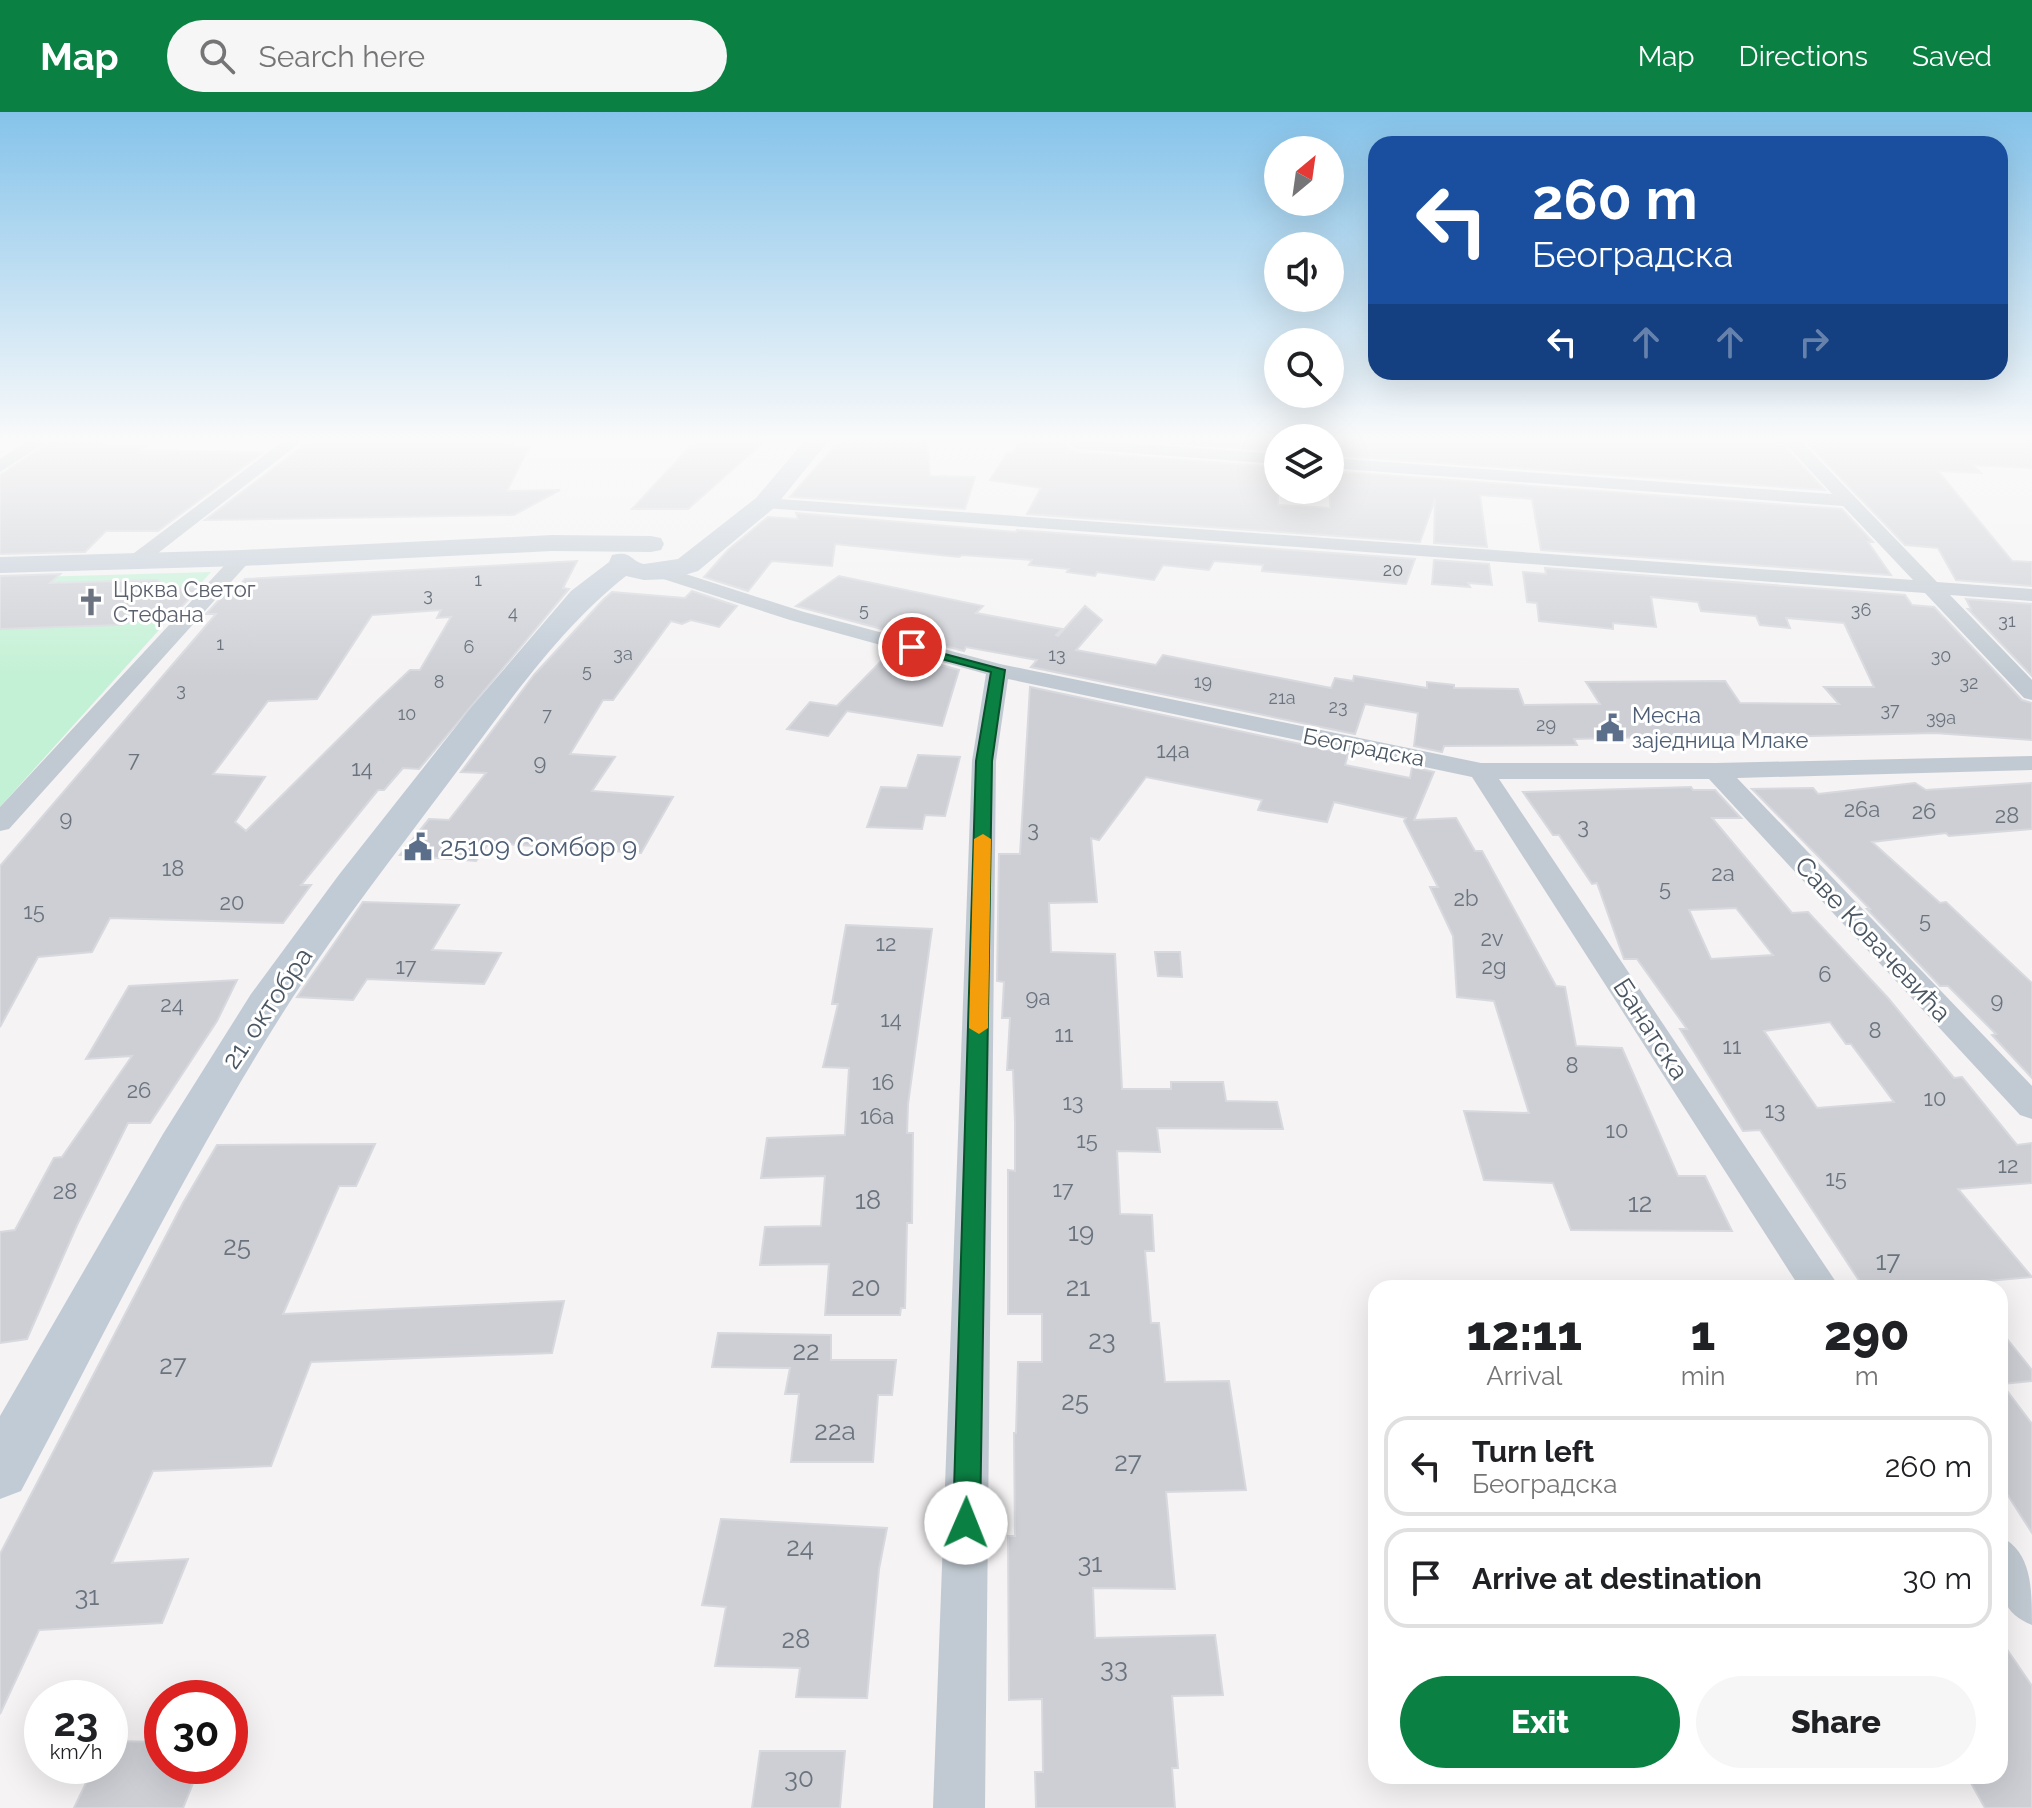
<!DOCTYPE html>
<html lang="en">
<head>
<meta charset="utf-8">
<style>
  :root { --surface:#fff; --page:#f6f6f6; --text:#202124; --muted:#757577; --line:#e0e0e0; --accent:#0b8043 }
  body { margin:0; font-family:Raleway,sans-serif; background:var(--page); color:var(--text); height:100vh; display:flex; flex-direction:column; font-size:30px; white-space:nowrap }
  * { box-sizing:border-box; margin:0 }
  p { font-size:26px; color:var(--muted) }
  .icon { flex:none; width:44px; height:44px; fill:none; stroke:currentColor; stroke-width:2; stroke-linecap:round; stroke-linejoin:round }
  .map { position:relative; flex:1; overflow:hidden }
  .drawer { position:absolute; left:1368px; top:1168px; width:640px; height:504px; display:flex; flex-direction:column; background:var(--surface); border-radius:24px; box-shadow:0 8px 32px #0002 }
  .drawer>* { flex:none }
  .hud { position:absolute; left:1368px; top:24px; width:640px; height:244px; border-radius:24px; box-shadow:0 8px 32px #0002; background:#1a4fa0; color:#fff; overflow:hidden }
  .needle { width:52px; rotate:29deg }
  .buttons { position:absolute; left:1264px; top:24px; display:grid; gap:16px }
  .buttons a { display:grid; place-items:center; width:80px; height:80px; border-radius:50%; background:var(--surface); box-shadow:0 8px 32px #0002; font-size:40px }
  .speed { position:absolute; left:24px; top:1568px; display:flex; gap:16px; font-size:40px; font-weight:700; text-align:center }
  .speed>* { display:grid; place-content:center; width:104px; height:104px; border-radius:50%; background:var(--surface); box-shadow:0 8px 32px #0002; line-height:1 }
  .speed small { font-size:20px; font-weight:400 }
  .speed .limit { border:12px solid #d22; background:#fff; color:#111 }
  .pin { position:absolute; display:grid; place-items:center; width:68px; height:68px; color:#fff; margin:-34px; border:4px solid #fff; border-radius:50%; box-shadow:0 2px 8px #0007 }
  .me { position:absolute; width:88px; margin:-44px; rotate:1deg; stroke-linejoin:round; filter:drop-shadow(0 0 6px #0008) }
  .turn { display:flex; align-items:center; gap:28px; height:168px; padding:0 32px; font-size:36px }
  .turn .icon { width:104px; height:104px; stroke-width:2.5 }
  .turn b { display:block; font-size:56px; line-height:68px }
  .lanes { display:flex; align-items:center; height:76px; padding:0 32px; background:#0003; justify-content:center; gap:40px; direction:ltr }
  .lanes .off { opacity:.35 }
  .eta { display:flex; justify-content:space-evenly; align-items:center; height:136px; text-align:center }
  .eta b { font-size:48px; font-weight:800; line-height:56px }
  .button { display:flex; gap:16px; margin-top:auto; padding:16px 32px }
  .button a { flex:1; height:92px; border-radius:48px; background:var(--accent); color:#fff; font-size:32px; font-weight:800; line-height:92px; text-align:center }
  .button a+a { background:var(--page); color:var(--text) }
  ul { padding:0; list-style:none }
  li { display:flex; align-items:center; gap:24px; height:100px; margin:0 16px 12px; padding:0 16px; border:4px solid var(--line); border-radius:24px }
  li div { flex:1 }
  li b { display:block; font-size:30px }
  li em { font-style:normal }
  header { display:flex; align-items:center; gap:48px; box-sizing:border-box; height:112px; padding:0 40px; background:var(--accent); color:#fff }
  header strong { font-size:38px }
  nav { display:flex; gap:44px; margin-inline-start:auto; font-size:28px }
  .search { width:560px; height:72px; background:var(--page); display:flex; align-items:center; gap:20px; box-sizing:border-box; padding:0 28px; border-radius:44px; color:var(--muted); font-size:30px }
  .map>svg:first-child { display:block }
  .green { fill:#c3f1d5 }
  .building { fill:#cdcfd5; stroke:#d7d9de; stroke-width:2; fill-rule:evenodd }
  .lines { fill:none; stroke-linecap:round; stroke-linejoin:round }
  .street { fill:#c1cad2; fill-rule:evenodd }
  .secondary { fill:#c1cbd6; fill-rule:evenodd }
  .route { fill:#0b8043; stroke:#07532c; stroke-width:2 }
  .slow { fill:#f59e0b }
  .labels { text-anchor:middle; stroke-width:6; stroke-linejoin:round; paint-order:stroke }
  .far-number-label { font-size:18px; fill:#6b747e }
  .far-worship-label { font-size:22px; fill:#5b616d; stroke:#fff; text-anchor:start }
  .far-service-label { font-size:22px; fill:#4e5e75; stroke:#fff; text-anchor:start }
  .far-street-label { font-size:22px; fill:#4a5661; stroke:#fff }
  .number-label { font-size:22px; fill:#6b747e }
  .service-label { font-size:26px; fill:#4e5e75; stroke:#fff; text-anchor:start }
  .street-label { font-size:26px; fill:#4a5661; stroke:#fff }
  .near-number-label { font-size:26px; fill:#6b747e }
</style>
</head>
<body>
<header>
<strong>Map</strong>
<div class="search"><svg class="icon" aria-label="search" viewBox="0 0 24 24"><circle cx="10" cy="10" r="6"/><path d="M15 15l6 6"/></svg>Search here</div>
<nav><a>Map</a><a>Directions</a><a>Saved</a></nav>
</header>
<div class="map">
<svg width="2032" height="1696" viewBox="0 0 2032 1696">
  <rect width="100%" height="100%" fill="#f5f3f3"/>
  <!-- green -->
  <path class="green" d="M211,460L0,695V466Z"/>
  <!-- building -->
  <path class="building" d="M54,327H114L103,334H145L140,338L262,341L158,419H106L85,440L0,442V363Z
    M312,327H515L512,335H529L507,379L560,378L514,403L205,408Z
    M697,327H767L688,397H632Z
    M841,327H927L930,364L975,365L965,397L790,385Z
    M1021,327H1067L1065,333L1076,340L1278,355V393L1330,396V359L1842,397L1873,430H1868L1891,463L1541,438L1532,387L1480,383L1487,435L1434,431L1435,387L1420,430L1027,402L1041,376L990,368L1007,341H1013Z
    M1117,327H1278V339Z
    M1342,327H1778L1825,378L1341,344Z
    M1803,327L2032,329V356L1973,353L1981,361L1938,359L2012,449L2032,450V474L1956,468L1938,436L1905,433Z
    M796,401L1016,420L1017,418L1415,447L1406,472L1262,459L1263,453L1214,449L1209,458L1163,453L1154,468L1097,460L1095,464L1067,460L1069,457L1029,453L1032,448L962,443L959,445L835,432L832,454L772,449L748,479L704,465L728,438L768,405L798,407Z
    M1434,448L1489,452L1492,473L1468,471L1470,475L1432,472Z
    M577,449L563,476L569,477L419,657L403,656L384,678H378L301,773H311L283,811L110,806L92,840L38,845L0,915V754L216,502H206L232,474H239L245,467ZM441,498L437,506L451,505L420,558H410L377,589L246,719L235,710L265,665L213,662L268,589L317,587L372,503Z
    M1545,456L1905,483L1912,493L1934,495L2022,588L2032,591V628L1935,621L1811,624L1765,622L1574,627L1577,633L1444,634L1442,640L1414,634L1418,601L1365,592L1355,622L1031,555L1037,548L966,535L964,539L796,494L839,464L983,494L976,501L1062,517L1056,523L1058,524L1085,494L1102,508L1076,538L1156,553L1163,543L1331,576L1335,566L1353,569L1354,564L1427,576V570L1454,573V576L1518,577L1524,593L1600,592L1586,570L1725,569L1740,591L1839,592L1824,575H1874L1844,511L1786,506L1790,516L1760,513L1756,504L1701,499L1698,490L1651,485L1656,515L1613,511V517L1539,509L1537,491L1527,490L1523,460L1546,462Z
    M60,462L50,471L157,468L165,476L200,475L174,503L151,504L120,513L0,517V464Z
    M692,479L737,494L719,515L691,508L682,512L671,509L613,588H603L570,642L615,645L592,679L673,685L641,741L489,731L476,749L400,743L429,707L449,708L486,661L461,660L534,563L603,488L612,480L685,486Z
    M1966,487L2032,492V564L1968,497H1971Z
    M891,539L959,558L942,614L847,599L828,624L787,617L810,590L837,594Z
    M1030,575L1348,642L1345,653L1410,666L1412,655L1434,660L1414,708L1456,706L1475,739H1482L1556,874L1565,875L1576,934L1622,936L1678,1064H1705L1732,1119L1571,1118L1553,1071L1484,1068L1464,999L1529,1001L1494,889L1457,885L1453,824L1430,775H1438L1404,709L1406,706L1334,690L1327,710L1258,698L1262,688L1146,665L1099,728L1091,726L1097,790L1049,791L1051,840L1115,842L1122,977H1171V970H1223L1226,989L1277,990L1283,1017L1157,1016L1160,1040L1117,1039L1120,1102L1152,1103L1154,1139H1145L1151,1211H1159L1165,1270L1229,1269L1246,1378L1166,1380L1175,1477L1093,1476L1095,1526L1215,1523L1223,1583L1172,1584L1178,1656H1172L1175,1696H1036L1035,1660H1043L1042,1587L1009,1588L1008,1424H1015L1014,1321H1016L1018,1250H1042V1202H1008V1058L1015,1059V1010L1013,958H1007L1010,906H1002L1004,870L997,869L999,742H1020Z
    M918,643L960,645L945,704L925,703L922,717L867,715L881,675L907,676Z
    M1915,671L1926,678L2032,671V717L1949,724L1946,721L1872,730L1940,791L1946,790L2032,871V966L1992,923L1996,922L1948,874H1940L1867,797H1870L1752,677L1813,676L1818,682Z
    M1691,675L1693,678H1715L1741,706H1712L1792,801L1808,800L1888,886L1954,966L1962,965L2017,1033L2032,1031V1071L1958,1077L2032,1165L1976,1170L1981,1176H1864L1760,1018L1743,1019L1680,917H1687L1637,847H1624L1597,771L1592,772L1559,723H1553L1523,680ZM1736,796L1773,843L1711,847L1689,798ZM1830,910L1846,932H1851L1894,990L1817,996L1764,919Z
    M363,790L459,793L432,838L501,841L484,872L367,867L353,888L297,885Z
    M846,813L932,817L908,992L907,1021H913L912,1111H907L905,1196H901L900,1203H825L829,1152L760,1153L765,1115L821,1114L825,1064L761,1066L767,1026L845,1023L849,956L823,955L838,892H832Z
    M1155,840H1180L1182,865L1158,864Z
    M237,868L217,909L150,1011H128L77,1113L27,1227L0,1231V1120L15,1118L54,1046L62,1045L132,944L86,947L129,874Z
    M375,1032L356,1074H339L283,1202L564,1189L552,1241L311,1250L271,1354L153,1359L112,1451L188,1447L162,1511L39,1518L0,1602V1442L183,1091L217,1033Z
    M2000,1218L2032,1258V1269L2002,1272L2032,1312V1421L2000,1371Z
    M718,1221L831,1223V1248H896L892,1283H878L873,1350H791L799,1282H785L790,1256L712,1255Z
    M721,1407L887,1416L879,1457L867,1586L796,1585L800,1556L715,1554L726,1495L702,1493Z
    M2000,1527L2032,1574V1696H1985L1967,1664H2000Z
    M110,1629L162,1630V1654H200L183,1696H74L94,1654H110Z
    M760,1639H845L840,1696H752Z"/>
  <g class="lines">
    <!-- street -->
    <path class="street" d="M31,327H51L0,360V347Z
      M286,327H305L144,452H130L127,448L130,444Z
      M1071,327L1278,342V352L1076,337L1068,332Z
      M1781,327H1799L1937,470L2032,477V489L1950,483L2032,568V588L2024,586L1925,481L765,396L756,391L765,386L1913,468L1843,394L1330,356V346L1832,382Z
      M242,440L249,442L252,446L249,450L9,717L0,719V695L235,442Z
      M661,454L804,500L1000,552L1481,651H1716L2032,644V658L1737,666L2032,974V1007L2020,1003L1709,667H1499L1840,1176H1800L1472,665L1008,567L996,649L985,1696H933L972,649L986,562L790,508L654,464L651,460L654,456Z
      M2000,1424C2032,1440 2032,1476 2032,1513C1991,1497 2000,1461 2000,1424Z"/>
    <!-- secondary -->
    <path class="secondary" d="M806,327H830L774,396L698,459L671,467L644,468L626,464C557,518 502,600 449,670C396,741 341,811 293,885C191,1043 109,1214 21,1379L0,1387V1304L163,1022L251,882L338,764L469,598L571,479L609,450L612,443C632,438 629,448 644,452L678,447L756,386Z
      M552,423L651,424L661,426L664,432L661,438L651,440L552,439L242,454L0,461V445L242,438Z"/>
  </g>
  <!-- sky -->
  <linearGradient id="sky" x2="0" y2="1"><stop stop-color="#85c3ea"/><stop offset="0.58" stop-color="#fafafa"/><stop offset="1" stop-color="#fafafa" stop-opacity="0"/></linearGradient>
  <rect width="2032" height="565" fill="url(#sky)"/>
  <!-- route -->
  <path class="route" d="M907,532L1005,558L992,649L980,1411L976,1420L966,1424L957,1420L953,1411L976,649L991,560L907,538Z"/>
  <!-- slow -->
  <path class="slow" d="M983,722L991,727L988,916L979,922L969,916L974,727Z"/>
  <!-- icons -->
  <defs>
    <symbol id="church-bare" viewBox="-9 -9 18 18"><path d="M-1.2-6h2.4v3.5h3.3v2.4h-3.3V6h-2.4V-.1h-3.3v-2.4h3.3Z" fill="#6b7280" stroke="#fff" stroke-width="2.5" paint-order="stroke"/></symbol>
    <symbol id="civic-bare" viewBox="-9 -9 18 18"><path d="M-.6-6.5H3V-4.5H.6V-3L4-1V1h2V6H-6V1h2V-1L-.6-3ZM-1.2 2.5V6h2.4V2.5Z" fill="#5c6f8a" stroke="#fff" stroke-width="2.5" paint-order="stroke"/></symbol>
  </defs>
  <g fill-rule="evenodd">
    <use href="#church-bare" x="71" y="470" width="40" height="40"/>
    <use href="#civic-bare" x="1590" y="596" width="40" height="40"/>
    <use href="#civic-bare" x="398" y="715" width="40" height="40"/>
  </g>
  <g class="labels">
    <!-- far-number labels -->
    <g class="far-number-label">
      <text x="1393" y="464">20</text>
      <text x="478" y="474">1</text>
      <text x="428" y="489">3</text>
      <text x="864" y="504">5</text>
      <text x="1861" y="504">36</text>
      <text x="513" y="507">4</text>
      <text x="2007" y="515">31</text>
      <text x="220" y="538">1</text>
      <text x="469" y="541">6</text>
      <text x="623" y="548">3a</text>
      <text x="1057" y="549">13</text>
      <text x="1941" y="550">30</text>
      <text x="587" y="565">5</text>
      <text x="439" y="576">8</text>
      <text x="1203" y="576">19</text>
      <text x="1969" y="577">32</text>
      <text x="181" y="584">3</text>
      <text x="1282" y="592">21a</text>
      <text x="1338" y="601">23</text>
      <text x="1890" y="604">37</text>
      <text x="407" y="608">10</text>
      <text x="547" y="609">7</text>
      <text x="1941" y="612">39a</text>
      <text x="1546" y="619">29</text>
    </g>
    <!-- far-worship labels -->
    <g class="far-worship-label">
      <text x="113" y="485">Црква Светог<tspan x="113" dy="25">Стефана</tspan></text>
    </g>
    <!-- far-service labels -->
    <g class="far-service-label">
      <text x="1632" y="611">Месна<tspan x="1632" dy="25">заједница Млаке</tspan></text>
    </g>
    <!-- far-street labels -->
    <g class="far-street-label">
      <text transform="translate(1364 635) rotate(11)" y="8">Београдска</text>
    </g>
    <!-- number labels -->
    <g class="number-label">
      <text x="1173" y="646">14a</text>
      <text x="134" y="655">7</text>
      <text x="540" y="658">9</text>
      <text x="362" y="664">14</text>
      <text x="1862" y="705">26a</text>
      <text x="1924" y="707">26</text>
      <text x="2007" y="711">28</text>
      <text x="66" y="714">9</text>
      <text x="1583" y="722">3</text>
      <text x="1033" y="725">3</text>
      <text x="173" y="764">18</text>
      <text x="1723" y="769">2a</text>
      <text x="1665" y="784">5</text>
      <text x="1466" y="794">2b</text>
      <text x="232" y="798">20</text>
      <text x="34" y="807">15</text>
      <text x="1925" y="816">5</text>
      <text x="1492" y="834">2v</text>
      <text x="886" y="839">12</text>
      <text x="406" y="862">17</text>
      <text x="1494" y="862">2g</text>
      <text x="1825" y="870">6</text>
      <text x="1038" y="893">9a</text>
      <text x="1997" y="896">9</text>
      <text x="172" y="900">24</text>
      <text x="891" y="915">14</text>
      <text x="1875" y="926">8</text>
      <text x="1064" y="930">11</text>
      <text x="1732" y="942">11</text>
      <text x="1572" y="961">8</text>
      <text x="883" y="978">16</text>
      <text x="139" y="986">26</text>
      <text x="1935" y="994">10</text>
      <text x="1073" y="998">13</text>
      <text x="1775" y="1006">13</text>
      <text x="877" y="1012">16a</text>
      <text x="1617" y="1026">10</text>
      <text x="1087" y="1036">15</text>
      <text x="2008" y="1061">12</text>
      <text x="1836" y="1074">15</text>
      <text x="1063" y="1085">17</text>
      <text x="65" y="1087">28</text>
    </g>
    <!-- service labels -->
    <g class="service-label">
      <text x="440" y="744">25109 Сомбор 9</text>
    </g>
    <!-- street labels -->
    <g class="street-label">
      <text transform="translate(1873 827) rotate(47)" y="9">Саве Ковачевића</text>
      <text transform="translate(267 896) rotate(-56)" y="9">21. октобра</text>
      <text transform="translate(1651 917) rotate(57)" y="9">Банатска</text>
    </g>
    <!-- near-number labels -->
    <g class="near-number-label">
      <text x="868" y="1097">18</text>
      <text x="1640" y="1100">12</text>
      <text x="1081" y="1129">19</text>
      <text x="237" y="1143">25</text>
      <text x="1888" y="1158">17</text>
      <text x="866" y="1184">20</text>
      <text x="1078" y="1184">21</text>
      <text x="1102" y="1237">23</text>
      <text x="806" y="1248">22</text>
      <text x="173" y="1262">27</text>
      <text x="1075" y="1298">25</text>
      <text x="835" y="1328">22a</text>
      <text x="1128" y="1359">27</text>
      <text x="800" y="1444">24</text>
      <text x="1090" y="1460">31</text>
      <text x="87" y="1493">31</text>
      <text x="796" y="1536">28</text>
      <text x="1114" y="1565">33</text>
      <text x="799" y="1675">30</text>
    </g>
  </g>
</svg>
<div class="buttons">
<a><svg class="needle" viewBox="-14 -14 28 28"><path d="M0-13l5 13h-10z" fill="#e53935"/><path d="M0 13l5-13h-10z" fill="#757577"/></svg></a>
<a><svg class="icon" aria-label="sound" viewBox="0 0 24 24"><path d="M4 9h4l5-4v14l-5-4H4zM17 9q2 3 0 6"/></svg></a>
<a><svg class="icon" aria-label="search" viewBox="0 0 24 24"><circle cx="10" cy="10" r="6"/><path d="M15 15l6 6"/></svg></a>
<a><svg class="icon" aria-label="layers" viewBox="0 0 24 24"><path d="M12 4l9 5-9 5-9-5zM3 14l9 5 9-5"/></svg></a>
</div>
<div class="speed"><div>23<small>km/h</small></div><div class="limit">30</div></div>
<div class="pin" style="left:912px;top:535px;background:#d93025"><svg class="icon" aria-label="arrive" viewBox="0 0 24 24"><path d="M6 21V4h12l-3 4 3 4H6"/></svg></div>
<svg class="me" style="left:966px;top:1411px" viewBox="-20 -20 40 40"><circle r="19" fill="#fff"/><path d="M0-13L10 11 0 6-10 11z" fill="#0b8043"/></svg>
<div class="hud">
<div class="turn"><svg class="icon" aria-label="left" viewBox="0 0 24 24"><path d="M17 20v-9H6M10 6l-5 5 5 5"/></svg><div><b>260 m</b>Београдска</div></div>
<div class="lanes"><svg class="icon" aria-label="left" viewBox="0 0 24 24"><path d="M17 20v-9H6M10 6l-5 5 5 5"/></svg><svg class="icon off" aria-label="ahead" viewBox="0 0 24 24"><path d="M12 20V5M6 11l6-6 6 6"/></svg><svg class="icon off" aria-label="ahead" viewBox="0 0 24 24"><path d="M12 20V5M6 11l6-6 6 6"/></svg><svg class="icon off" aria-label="right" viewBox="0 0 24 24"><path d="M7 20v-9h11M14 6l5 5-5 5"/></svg></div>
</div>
<section class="drawer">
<div class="eta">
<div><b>12:11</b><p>Arrival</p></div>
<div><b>1</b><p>min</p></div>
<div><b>290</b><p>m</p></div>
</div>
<ul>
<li><svg class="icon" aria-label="left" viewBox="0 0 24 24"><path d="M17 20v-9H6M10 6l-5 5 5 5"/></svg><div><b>Turn left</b><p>Београдска</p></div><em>260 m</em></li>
<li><svg class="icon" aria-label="arrive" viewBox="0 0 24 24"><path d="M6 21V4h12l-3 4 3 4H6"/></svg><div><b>Arrive at destination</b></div><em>30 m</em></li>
</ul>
<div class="button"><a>Exit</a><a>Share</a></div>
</section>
</div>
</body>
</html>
